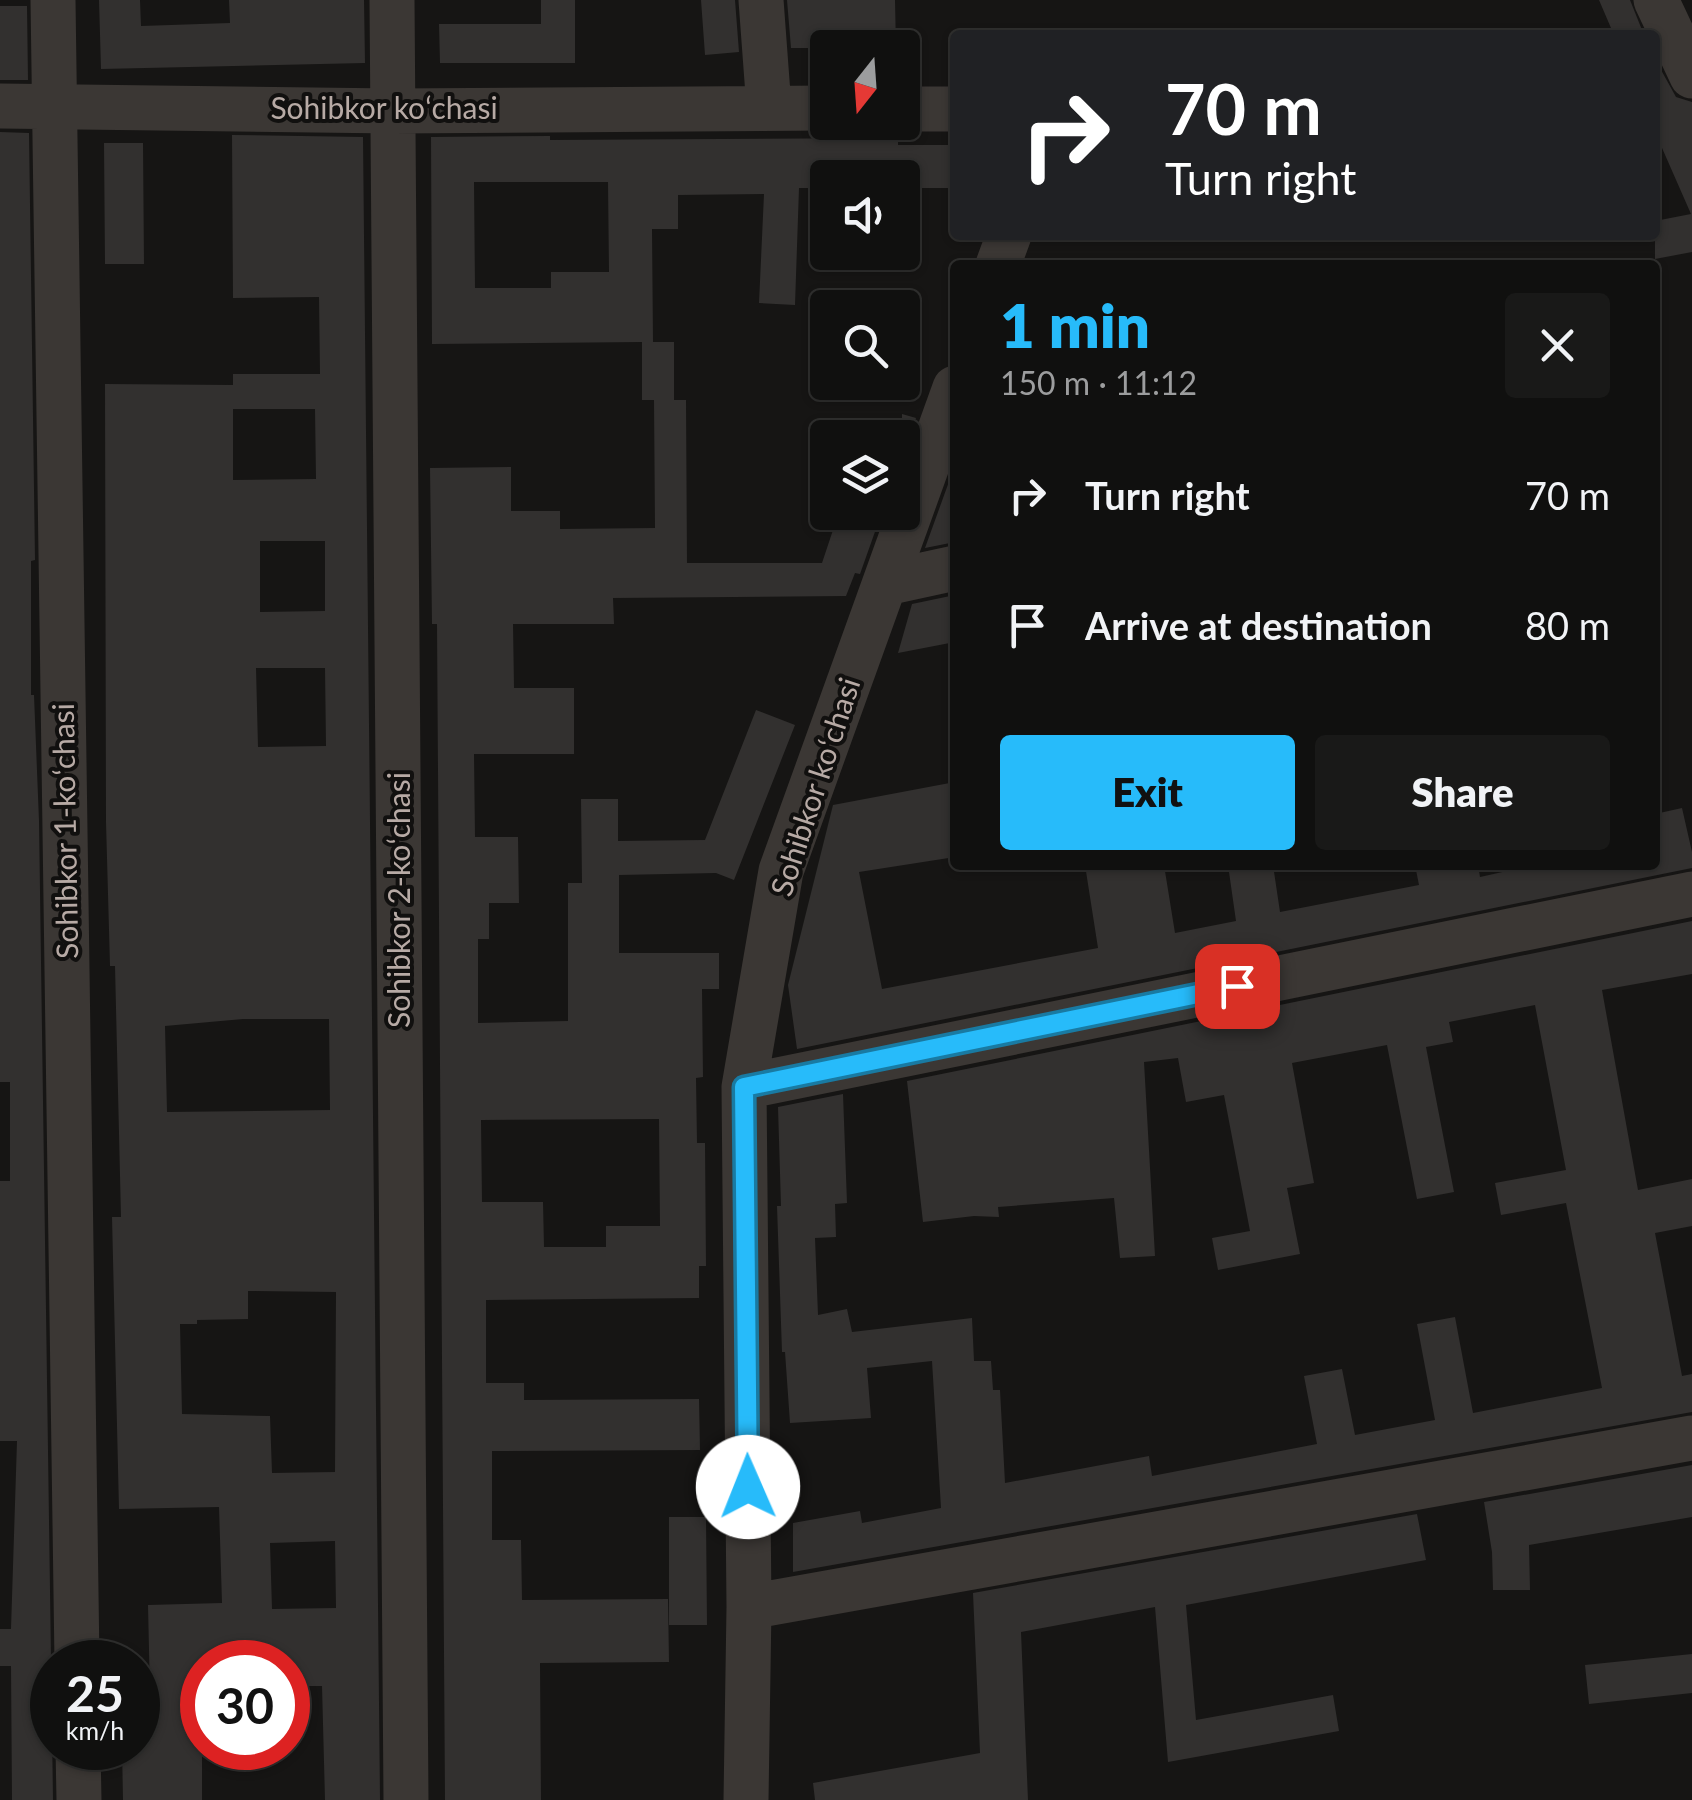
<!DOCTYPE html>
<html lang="en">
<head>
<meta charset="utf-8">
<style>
  :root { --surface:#10100f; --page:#191918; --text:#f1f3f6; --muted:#9c9d9e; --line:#30302f; --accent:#27bbfa }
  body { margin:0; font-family:Lato,sans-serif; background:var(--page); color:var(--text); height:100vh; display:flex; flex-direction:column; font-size:38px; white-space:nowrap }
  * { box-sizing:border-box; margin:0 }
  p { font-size:32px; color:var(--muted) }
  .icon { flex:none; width:55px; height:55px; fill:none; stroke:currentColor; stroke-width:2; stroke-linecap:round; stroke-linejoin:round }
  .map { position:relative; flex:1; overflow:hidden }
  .side { position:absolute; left:950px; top:260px; width:710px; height:610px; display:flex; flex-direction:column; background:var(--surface); border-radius:10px; box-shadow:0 2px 8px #0004,0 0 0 2px var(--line) }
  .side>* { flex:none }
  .hud { position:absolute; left:950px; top:30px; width:710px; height:210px; border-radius:10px; box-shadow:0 2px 8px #0004,0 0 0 2px var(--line); background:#202124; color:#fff; overflow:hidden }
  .needle { width:65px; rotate:197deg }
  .buttons { position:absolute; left:810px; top:30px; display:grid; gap:20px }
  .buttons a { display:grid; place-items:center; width:110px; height:110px; border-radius:10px; background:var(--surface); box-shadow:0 2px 8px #0004,0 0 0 2px var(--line); font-size:50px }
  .speed { position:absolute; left:30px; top:1640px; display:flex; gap:20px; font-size:50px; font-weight:700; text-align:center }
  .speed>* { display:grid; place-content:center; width:130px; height:130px; border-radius:50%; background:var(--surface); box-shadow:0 2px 8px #0004,0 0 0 2px var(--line); line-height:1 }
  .speed small { font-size:25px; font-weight:400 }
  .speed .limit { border:15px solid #d22; background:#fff; color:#111 }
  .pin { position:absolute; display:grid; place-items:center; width:85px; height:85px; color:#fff; margin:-42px; border-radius:20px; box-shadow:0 5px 15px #0006 }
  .me { position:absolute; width:110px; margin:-55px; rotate:359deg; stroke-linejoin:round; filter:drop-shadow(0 0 8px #0008) }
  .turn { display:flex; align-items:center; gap:35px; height:210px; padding:0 50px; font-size:45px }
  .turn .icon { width:130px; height:130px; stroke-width:2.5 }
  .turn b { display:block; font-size:70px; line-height:85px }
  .round { display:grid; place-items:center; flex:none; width:105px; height:105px; border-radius:10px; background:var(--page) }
  .head { display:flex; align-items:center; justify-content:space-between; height:170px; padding:0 50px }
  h1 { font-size:60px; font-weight:800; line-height:75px; color:var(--accent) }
  .cta { display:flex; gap:20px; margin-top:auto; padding:20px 50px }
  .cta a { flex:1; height:115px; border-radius:10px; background:var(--accent); color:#111; font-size:40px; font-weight:800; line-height:115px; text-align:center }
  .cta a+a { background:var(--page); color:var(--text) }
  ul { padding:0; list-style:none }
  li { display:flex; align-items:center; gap:30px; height:130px; padding:0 50px }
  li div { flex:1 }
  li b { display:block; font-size:38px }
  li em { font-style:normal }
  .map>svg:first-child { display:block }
  .building { fill:#32302f; fill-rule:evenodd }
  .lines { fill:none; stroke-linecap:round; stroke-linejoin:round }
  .street { stroke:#3b3734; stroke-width:45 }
  .route-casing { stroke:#197aa2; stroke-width:25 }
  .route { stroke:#27bbfa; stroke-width:18 }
  .labels { text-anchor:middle; stroke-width:8; stroke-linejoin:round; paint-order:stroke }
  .street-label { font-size:30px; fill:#b7aaa5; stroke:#11100f }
</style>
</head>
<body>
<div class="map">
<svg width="1692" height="1800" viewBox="0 0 1692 1800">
  <rect width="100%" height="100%" fill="#161514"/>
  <!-- building -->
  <path class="building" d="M99,0H140L141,26L230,23L229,0H364L365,63L101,69Z
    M541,0H575V63H440L439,24H541Z
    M701,0H735L739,52L705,55Z
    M787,0H895L896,48H791Z
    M1599,0H1630L1644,35H1614Z
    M0,6H27L28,80H0Z
    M1655,59L1676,97L1692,102V252L1655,259V221L1691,214L1655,132Z
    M0,132L29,133L35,560L31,561V695H34L39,821L53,1800H12L11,1666H0V1629H11L17,1441H0V1181H10V1082H0Z
    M232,135L363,137L380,1800H325L322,1686H288V1662H202V1800H123L122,1748H138V1695H150L148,1605L222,1603L219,1507L119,1509L112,1217H121L115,966H110L106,822L105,384L233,385V374H320L319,297L233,298ZM233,409H315L316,479L233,480ZM260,541H325V611L260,612ZM256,668H325L326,746L258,747ZM243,1019H329L330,1110L167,1112L165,1026ZM248,1291L336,1292L335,1472L272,1473L270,1416L182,1414L180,1324H197V1320L248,1319ZM335,1541L336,1608L272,1609L270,1543Z
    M550,136V140L898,138V145H955V188H902V178H828V188H799L795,305L759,303L764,194L678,195V229H652L653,342H674V400H686L687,563H822L839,512H882L860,574L855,573L846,596L613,598L614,624H513L514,688H574V754H474L475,837H518L519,903H489V939H478V1023L568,1021V883H582L581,799H618V841L705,840L756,710L795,725L734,880L716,873L619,875V953H719V989H702L703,1077L696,1078L697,1143H705L706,1266H699V1298L486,1300V1383H524V1400L699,1399L700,1450L492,1451V1540H521L522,1600L668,1599L669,1662L540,1663L541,1800H445L437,624H432L430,468L511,467V511H560V529L655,528L654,400H642V342L432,344L431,137ZM474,182H608L609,272H551V288H475ZM659,1119L660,1226H606V1247H544L543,1202H482L481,1120Z
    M104,143H143L144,264H105Z
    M902,414L916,418L902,456Z
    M955,465V542L925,548Z
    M955,595V642L898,653L912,604Z
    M955,782V857L859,872L882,989L1098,948L1085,865H1164L1175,933L1236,921L1228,865H1273L1280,912L1419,885L1415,865H1478L1480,877L1534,865H1655V814L1682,808L1692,852V868L797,1049L788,985L833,805Z
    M1692,921V974L1602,990L1638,1190L1692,1179V1226L1655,1233L1682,1376L1692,1374V1412L793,1572V1523L860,1511L862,1523L941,1508L932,1361L867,1368L871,1418L790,1423L785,1352H782L777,1206H781L778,1107L843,1094L847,1203L835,1204L836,1237L815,1238L818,1315L847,1309L852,1332L972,1318L974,1361H991L993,1390H1000L1005,1483L1149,1456L1152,1476L1317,1444L1304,1376L1342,1369L1355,1435L1435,1420L1417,1324L1455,1317L1473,1413L1602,1388L1566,1203L1501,1215L1495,1183L1566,1170L1535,1005L1449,1022L1453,1042L1426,1047L1454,1192L1417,1199L1387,1045L1292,1063L1314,1183L1287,1188L1300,1254L1218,1270L1212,1238L1250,1231L1224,1095L1186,1102L1178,1058L1144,1062L1155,1256L1120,1258L1114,1198L998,1207L999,1217L974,1216L923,1222L907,1081Z
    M1692,1465V1517L1529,1545L1530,1590H1493L1492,1552L1484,1502Z
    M1417,1514L1426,1560L1186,1605L1196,1720L1333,1695L1339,1731L1168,1762L1155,1607L1021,1632L1028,1800H815L813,1783L980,1753L973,1593Z
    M669,1517H706L707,1625H669Z
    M1692,1654V1693L1589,1704L1585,1665Z"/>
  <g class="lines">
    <!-- street -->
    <path class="street" d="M53,0L77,1662
      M392,0L406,1800
      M761,0L769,108
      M1656,0L1692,76
      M0,106L394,111L828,108
      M902,109H955
      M998,265L1009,235
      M886,583L955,568
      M744,1087L1692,894
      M749,1607L1692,1438
      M78,1748L79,1800
      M746,1800L749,1607L744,1087L781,871L955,388"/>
  </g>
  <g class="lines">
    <defs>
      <path id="route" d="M748,1487L744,1087L1237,986"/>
    </defs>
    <!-- route casing -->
    <use href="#route" class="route-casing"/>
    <!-- route -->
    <use href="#route" class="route"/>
  </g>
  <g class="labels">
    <!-- street labels -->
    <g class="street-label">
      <text x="384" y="119">Sohibkor koʻchasi</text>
      <text transform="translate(816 787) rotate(-72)" y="10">Sohibkor koʻchasi</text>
      <text transform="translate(66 831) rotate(-91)" y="10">Sohibkor 1-koʻchasi</text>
      <text transform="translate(400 900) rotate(-90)" y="10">Sohibkor 2-koʻchasi</text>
    </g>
  </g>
</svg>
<div class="buttons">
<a><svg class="needle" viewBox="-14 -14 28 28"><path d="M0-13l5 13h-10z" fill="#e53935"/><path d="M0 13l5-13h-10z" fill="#9c9d9e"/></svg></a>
<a><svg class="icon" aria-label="sound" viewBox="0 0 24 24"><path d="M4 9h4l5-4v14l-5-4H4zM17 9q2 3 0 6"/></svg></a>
<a><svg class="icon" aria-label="search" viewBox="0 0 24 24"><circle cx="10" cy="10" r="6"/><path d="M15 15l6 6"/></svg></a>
<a><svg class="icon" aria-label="layers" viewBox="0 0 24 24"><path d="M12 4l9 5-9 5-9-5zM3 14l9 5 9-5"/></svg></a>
</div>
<div class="speed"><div>25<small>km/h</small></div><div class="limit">30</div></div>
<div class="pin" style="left:1237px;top:986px;background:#d93025"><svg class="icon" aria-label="arrive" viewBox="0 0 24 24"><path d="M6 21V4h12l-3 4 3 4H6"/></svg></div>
<svg class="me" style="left:748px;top:1487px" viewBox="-20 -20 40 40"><circle r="19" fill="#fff"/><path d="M0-13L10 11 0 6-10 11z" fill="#27bbfa"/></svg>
<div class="hud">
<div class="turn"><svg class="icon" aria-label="right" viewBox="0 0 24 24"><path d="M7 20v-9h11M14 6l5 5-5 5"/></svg><div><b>70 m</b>Turn right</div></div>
</div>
<section class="side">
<div class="head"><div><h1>1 min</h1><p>150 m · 11:12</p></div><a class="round"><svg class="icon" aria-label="close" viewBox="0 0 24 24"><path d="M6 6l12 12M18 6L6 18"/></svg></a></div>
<ul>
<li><svg class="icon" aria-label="right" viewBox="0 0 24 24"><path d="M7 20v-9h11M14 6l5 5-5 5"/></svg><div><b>Turn right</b></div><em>70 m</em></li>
<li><svg class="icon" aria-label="arrive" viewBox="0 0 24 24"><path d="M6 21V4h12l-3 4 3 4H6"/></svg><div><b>Arrive at destination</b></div><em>80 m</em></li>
</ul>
<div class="cta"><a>Exit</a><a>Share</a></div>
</section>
</div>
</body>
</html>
